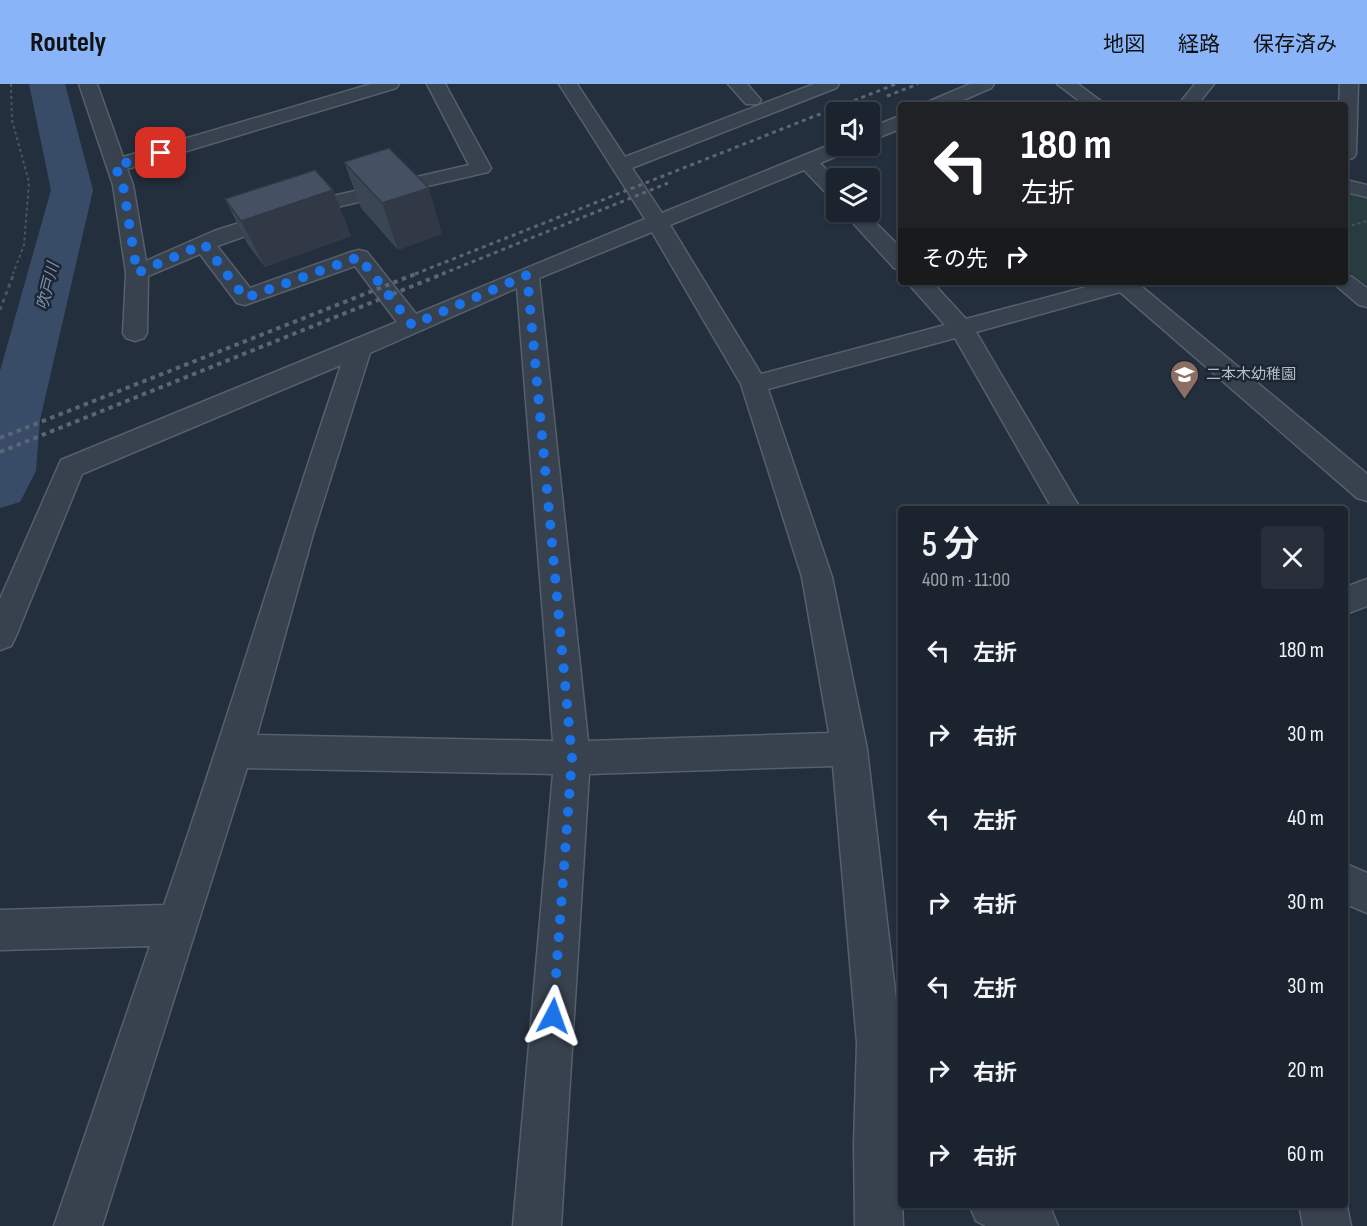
<!DOCTYPE html>
<html lang="ja">
<head>
<meta charset="utf-8">
<style>
  :root { --surface:#1b232e; --page:#282f3a; --text:#f1f3f6; --muted:#a0a4aa; --line:#39404a; --accent:#8ab4f8 }
  body { margin:0; font-family:"Sofia Sans Condensed","Noto Sans JP",sans-serif; background:var(--page); color:var(--text); height:100vh; display:flex; flex-direction:column; font-size:22px; white-space:nowrap }
  * { box-sizing:border-box; margin:0 }
  p { font-size:20px; color:var(--muted) }
  .icon { flex:none; width:33px; height:33px; fill:none; stroke:currentColor; stroke-width:2; stroke-linecap:round; stroke-linejoin:round }
  .map { position:relative; flex:1; overflow:hidden }
  .panel { position:absolute; left:898px; top:422px; width:450px; height:702px; display:flex; flex-direction:column; background:var(--surface); border-radius:6px; box-shadow:0 2px 4px #0004,0 0 0 2px var(--line) }
  .panel>* { flex:none }
  .guide { position:absolute; left:898px; top:18px; width:450px; height:183px; border-radius:6px; box-shadow:0 2px 4px #0004,0 0 0 2px var(--line); background:#202124; color:#fff; overflow:hidden }
  .tools { position:absolute; left:826px; top:18px; display:grid; gap:12px }
  .tools a { display:grid; place-items:center; width:54px; height:54px; border-radius:6px; background:var(--surface); box-shadow:0 2px 4px #0004,0 0 0 2px var(--line); font-size:30px }
  .pin { position:absolute; display:grid; place-items:center; width:51px; height:51px; color:#fff; margin:-26px; border-radius:12px; box-shadow:0 3px 9px #0006 }
  .me { position:absolute; width:66px; margin:-33px; rotate:4deg; stroke-linejoin:round; filter:drop-shadow(0 0 4px #0008) }
  .turn { display:flex; align-items:center; gap:21px; height:126px; padding:0 24px; font-size:27px }
  .turn .icon { width:78px; height:78px; stroke-width:2.5 }
  .turn b { display:block; font-size:42px; line-height:51px }
  .then { display:flex; align-items:center; height:57px; padding:0 24px; background:#0003; gap:12px; font-size:22px }
  .round { display:grid; place-items:center; flex:none; width:63px; height:63px; border-radius:6px; background:var(--page) }
  .overview { display:flex; align-items:center; justify-content:space-between; height:102px; padding:0 24px }
  h1 { font-size:36px; font-weight:600; line-height:45px }
  ul { padding:0; list-style:none }
  li { display:flex; align-items:center; gap:18px; height:84px; padding:0 24px }
  li div { flex:1 }
  li b { display:block; font-size:22px }
  li em { font-style:normal }
  header { display:flex; align-items:center; gap:36px; box-sizing:border-box; height:84px; padding:0 30px; background:var(--accent); color:#111 }
  header strong { font-size:28px }
  nav { display:flex; gap:33px; margin-inline-start:auto; font-size:21px }
  .map>svg:first-child { display:block }
  .green { fill:#263c3f }
  .lines { fill:none; stroke-linecap:round; stroke-linejoin:round }
  .river { fill:#394c67; fill-rule:evenodd }
  .minor-casing { stroke:#565f6c; stroke-width:3 }
  .path-far1 { stroke:#44595c; stroke-width:2; stroke-dasharray:3 3; stroke-linecap:butt }
  .path { stroke:#44595c; stroke-width:3; stroke-dasharray:4 4; stroke-linecap:butt }
  .minor { fill:#38414e; fill-rule:evenodd }
  .rail-far1 { stroke:#5a6575; stroke-width:3; stroke-dasharray:4 4; stroke-linecap:butt }
  .rail { stroke:#5a6575; stroke-width:4; stroke-dasharray:4.5 4.5; stroke-linecap:butt }
  .wall { fill:#3b4654 }
  .shaded-wall { fill:#303945 }
  .building { fill:#455162; stroke:#303945; stroke-width:1.5 }
  .route { stroke:#1a73e8; stroke-width:10; stroke-dasharray:0 18 }
  .labels { text-anchor:middle; stroke-width:5; stroke-linejoin:round; paint-order:stroke }
  .far-poi-label { font-size:15px; fill:#b4bcc9; stroke:#1d2633; text-anchor:start }
  .far-water-label { font-size:16px; font-style:italic; fill:#7c92b1; stroke:#1d2633 }
</style>
</head>
<body>
<header>
<strong>Routely</strong>
<nav><a>地図</a><a>経路</a><a>保存済み</a></nav>
</header>
<div class="map">
<svg width="1367" height="1142" viewBox="0 0 1367 1142">
  <rect width="100%" height="100%" fill="#242f3e"/>
  <!-- green -->
  <path class="green" d="M1346,102L1367,108V201L1346,186Z"/>
  <g class="lines">
    <!-- river -->
    <path class="river" d="M29,0H65L93,106L40,336L36,387L20,418L0,424V287L51,106Z"/>
    <defs>
      <path id="minor" d="M79,0H97L123,73L371,0H399L396,4L127,85L133,101L146,177L214,147L298,120L469,81L427,0H445L491,84L488,88L311,129L217,162L250,204L351,168L359,166L367,168L416,230L645,135L559,0H577L625,73L814,0H839L836,4L632,84L662,129L837,58V62H855L852,66L820,79L837,97V115L830,113L804,86L670,141L761,290L945,241L907,198H932L966,235L1105,198H1144L1141,202L1367,390V417L1357,414L1120,208L976,248L1080,424H1052L955,254L768,305L832,493L867,665L901,959L900,1060L903,1142H855L854,1060L857,959L833,682L589,690L561,1142H513L553,690L247,684L102,1142H54L150,862L0,866V826L164,821C226,642 280,461 341,281L82,390L16,552L11,562L0,566V515L61,376L397,238L355,182L245,221L237,219L200,170L148,192L147,249L144,254L135,257L126,254L123,249L126,189L113,101ZM652,148L741,300L802,493L829,649L588,657L539,194ZM517,204L553,657L257,651L313,450L370,269Z
        M728,0H747L761,16L758,20H746Z
        M970,0H994L991,4L952,21H928L930,17Z
        M1057,0H1078L1106,21H1085Z
        M1195,0H1214L1197,21H1178Z
        M1340,0H1358L1356,70L1353,74L1346,76V21H1339Z
        M902,31V44L870,57V44Z
        M1346,96L1367,101V113L1346,108Z
        M843,128H865L902,165V186L894,184Z
        M1346,191L1352,193L1367,204V223L1359,221L1332,198H1346Z
        M1367,495V522L1346,530V503Z
        M1346,780L1367,789V829L1346,820Z
        M1346,1117L1351,1142H1303L1299,1120H1346Z
        M969,1120H1043L1051,1125L1058,1142H986L976,1137Z"/>
    </defs>
    <!-- minor casing -->
    <use href="#minor" class="minor-casing"/>
    <!-- path-far1 -->
    <path class="path-far1" d="M11,0L12,36L29,98L24,161L13,190
      M1346,143L1367,137"/>
    <!-- path -->
    <path class="path" d="M0,226L14,189"/>
    <!-- minor -->
    <use href="#minor" class="minor"/>
    <!-- rail-far1 -->
    <path class="rail-far1" d="M887,12L918,0
      M415,190L896,0
      M442,190L668,99"/>
    <!-- rail -->
    <path class="rail" d="M0,354L418,189
      M0,368L445,189"/>
  </g>
  <!-- wall -->
  <path class="wall" d="M344,78L442,150L398,166L361,124Z
    M333,106L351,152L265,183L248,161L225,115Z"/>
  <!-- shaded-wall -->
  <path class="shaded-wall" d="M429,104L442,150L398,166L382,119Z
    M333,106L351,152L265,183L241,137Z"/>
  <!-- building -->
  <path class="building" d="M389,64L429,104L382,119L344,78Z
    M315,86L333,106L241,137L225,115Z"/>
  <g class="lines">
    <!-- route -->
    <path class="route" d="M161,69L115,82L123,101L137,189L204,160L245,214L359,173L412,241L527,191L572,674L553,932"/>
  </g>
  <!-- icons -->
  <defs>
    <symbol id="school-pin" viewBox="-11 -11 22 30"><path d="M0 17L-7.5 6A9.5 9.5 0 1 1 7.5 6Z" fill="#8d6e63" stroke="#1d2633"/><path d="M0-5L7-2L0 1L-7-2ZM-4 1L0 2.5L4 1V4Q0 6-4 4Z" fill="#fff"/></symbol>
  </defs>
  <g fill-rule="evenodd">
    <use href="#school-pin" x="1168" y="274" width="33" height="45"/>
  </g>
  <g class="labels">
    <!-- far-poi labels -->
    <g class="far-poi-label">
      <text x="1206" y="295">二本木幼稚園</text>
    </g>
    <!-- far-water labels -->
    <g class="far-water-label">
      <text transform="translate(47 202) rotate(-76)" y="6">吹戸川</text>
    </g>
  </g>
</svg>
<div class="tools">
<a><svg class="icon" aria-label="sound" viewBox="0 0 24 24"><path d="M4 9h4l5-4v14l-5-4H4zM17 9q2 3 0 6"/></svg></a>
<a><svg class="icon" aria-label="layers" viewBox="0 0 24 24"><path d="M12 4l9 5-9 5-9-5zM3 14l9 5 9-5"/></svg></a>
</div>
<div class="pin" style="left:161px;top:69px;background:#d93025"><svg class="icon" aria-label="arrive" viewBox="0 0 24 24"><path d="M6 21V4h12l-3 4 3 4H6"/></svg></div>
<svg class="me" style="left:553px;top:932px" viewBox="-20 -20 40 40"><path d="M0-17L14 15 0 8-14 15z" fill="#1a73e8" stroke="#fff" stroke-width="4"/></svg>
<div class="guide">
<div class="turn"><svg class="icon" aria-label="left" viewBox="0 0 24 24"><path d="M17 20v-9H6M10 6l-5 5 5 5"/></svg><div><b>180 m</b>左折</div></div>
<div class="then">その先<svg class="icon" aria-label="right" viewBox="0 0 24 24"><path d="M7 20v-9h11M14 6l5 5-5 5"/></svg></div>
</div>
<section class="panel">
<div class="overview"><div><h1>5 分</h1><p>400 m · 11:00</p></div><a class="round"><svg class="icon" aria-label="close" viewBox="0 0 24 24"><path d="M6 6l12 12M18 6L6 18"/></svg></a></div>
<ul>
<li><svg class="icon" aria-label="left" viewBox="0 0 24 24"><path d="M17 20v-9H6M10 6l-5 5 5 5"/></svg><div><b>左折</b></div><em>180 m</em></li>
<li><svg class="icon" aria-label="right" viewBox="0 0 24 24"><path d="M7 20v-9h11M14 6l5 5-5 5"/></svg><div><b>右折</b></div><em>30 m</em></li>
<li><svg class="icon" aria-label="left" viewBox="0 0 24 24"><path d="M17 20v-9H6M10 6l-5 5 5 5"/></svg><div><b>左折</b></div><em>40 m</em></li>
<li><svg class="icon" aria-label="right" viewBox="0 0 24 24"><path d="M7 20v-9h11M14 6l5 5-5 5"/></svg><div><b>右折</b></div><em>30 m</em></li>
<li><svg class="icon" aria-label="left" viewBox="0 0 24 24"><path d="M17 20v-9H6M10 6l-5 5 5 5"/></svg><div><b>左折</b></div><em>30 m</em></li>
<li><svg class="icon" aria-label="right" viewBox="0 0 24 24"><path d="M7 20v-9h11M14 6l5 5-5 5"/></svg><div><b>右折</b></div><em>20 m</em></li>
<li><svg class="icon" aria-label="right" viewBox="0 0 24 24"><path d="M7 20v-9h11M14 6l5 5-5 5"/></svg><div><b>右折</b></div><em>60 m</em></li>
</ul>
</section>
</div>
</body>
</html>
